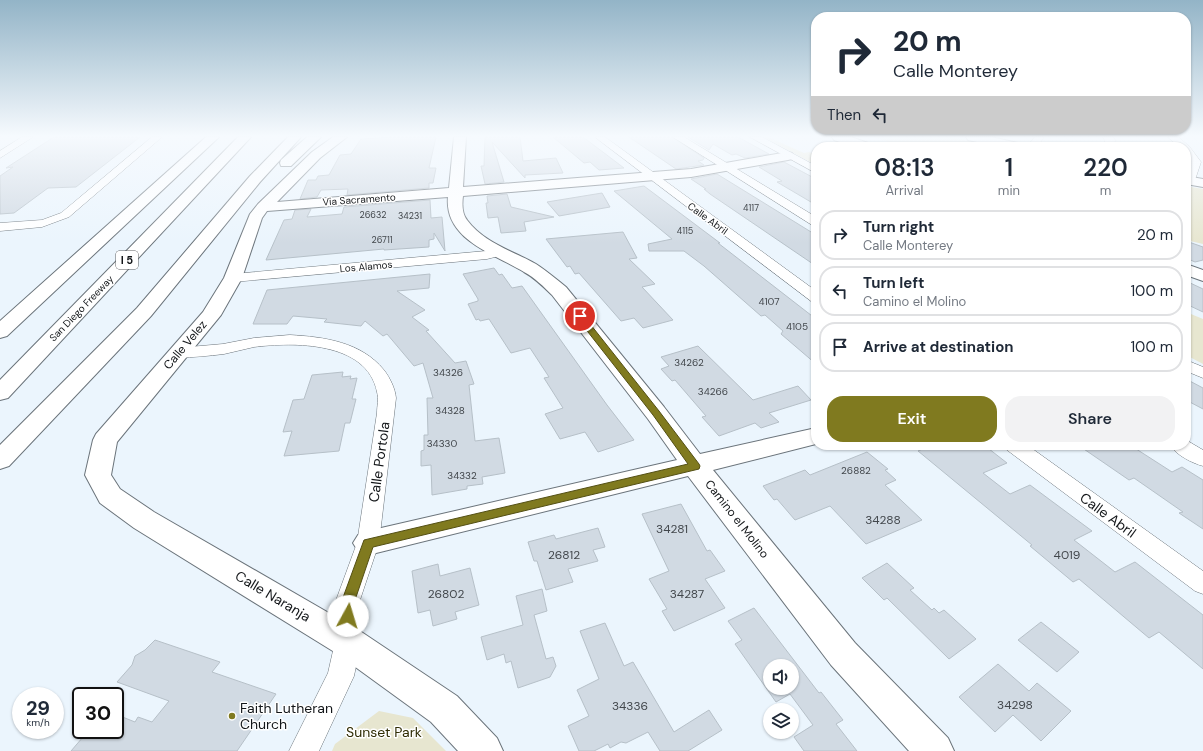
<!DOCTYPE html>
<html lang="en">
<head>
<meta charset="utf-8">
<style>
  :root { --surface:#fff; --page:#f2f2f3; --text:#1f2937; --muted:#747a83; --line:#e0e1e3; --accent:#807a1f }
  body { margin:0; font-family:"DM Sans",sans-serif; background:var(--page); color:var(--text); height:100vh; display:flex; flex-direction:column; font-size:15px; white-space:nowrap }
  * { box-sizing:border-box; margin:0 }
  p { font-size:13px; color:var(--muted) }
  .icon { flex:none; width:22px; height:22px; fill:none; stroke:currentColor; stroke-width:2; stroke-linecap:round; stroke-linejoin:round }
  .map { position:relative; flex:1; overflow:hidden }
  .panel { position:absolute; left:811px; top:142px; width:380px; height:308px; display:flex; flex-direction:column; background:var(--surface); border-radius:16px; box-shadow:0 1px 3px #0004 }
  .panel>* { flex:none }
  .top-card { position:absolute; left:811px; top:12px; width:380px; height:122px; border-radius:16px; box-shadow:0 1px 3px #0004; background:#fff; color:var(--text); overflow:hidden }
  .controls { position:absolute; left:763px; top:659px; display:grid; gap:8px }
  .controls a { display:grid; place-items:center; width:36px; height:36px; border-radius:50%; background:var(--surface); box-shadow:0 1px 3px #0004; font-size:20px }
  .speed { position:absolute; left:12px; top:687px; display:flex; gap:8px; font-size:20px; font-weight:700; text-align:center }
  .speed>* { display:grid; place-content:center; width:52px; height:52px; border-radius:50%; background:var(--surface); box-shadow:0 1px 3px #0004; line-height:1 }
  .speed small { font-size:10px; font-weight:400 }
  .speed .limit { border:2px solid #111; border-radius:6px; background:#fff; color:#111 }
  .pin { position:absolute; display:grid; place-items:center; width:34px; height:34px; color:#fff; margin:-17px; border:2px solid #fff; border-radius:50%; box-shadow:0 1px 4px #0007 }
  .me { position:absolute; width:44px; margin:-22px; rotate:6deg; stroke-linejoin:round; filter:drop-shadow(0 0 3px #0008) }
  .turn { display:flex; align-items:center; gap:14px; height:84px; padding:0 16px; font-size:18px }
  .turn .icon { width:52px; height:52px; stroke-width:2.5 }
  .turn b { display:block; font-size:28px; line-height:34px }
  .then { display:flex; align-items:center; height:38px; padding:0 16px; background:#0003; gap:8px; font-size:15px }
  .eta { display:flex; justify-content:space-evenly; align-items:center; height:68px; text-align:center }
  .eta b { font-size:24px; font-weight:600; line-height:28px }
  .cta { display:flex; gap:8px; margin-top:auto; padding:8px 16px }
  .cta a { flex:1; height:46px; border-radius:16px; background:var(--accent); color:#fff; font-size:16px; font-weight:600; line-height:46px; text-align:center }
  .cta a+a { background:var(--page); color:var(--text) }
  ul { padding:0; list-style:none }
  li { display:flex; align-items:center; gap:12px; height:50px; margin:0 8px 6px; padding:0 8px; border:2px solid var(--line); border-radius:16px }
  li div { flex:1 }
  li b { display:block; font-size:15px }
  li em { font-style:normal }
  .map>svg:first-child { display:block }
  .green { fill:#e7e6d0 }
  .building { fill:#d1dae3; stroke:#b6c0c8; fill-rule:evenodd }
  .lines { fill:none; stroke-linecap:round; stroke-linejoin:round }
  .street-casing { stroke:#6b747b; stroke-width:1 }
  .secondary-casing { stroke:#6b747b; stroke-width:2 }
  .highway-casing { stroke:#6b747b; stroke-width:2 }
  .street { fill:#fff; fill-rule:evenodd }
  .secondary { fill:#fff; fill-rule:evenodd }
  .highway { fill:#fff; fill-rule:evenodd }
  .route { fill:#807a1f; stroke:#534f14 }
  .poi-dot { fill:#807a1f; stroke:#fff; stroke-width:1.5 }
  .labels { text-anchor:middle; stroke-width:3; stroke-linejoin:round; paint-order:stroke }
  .far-number-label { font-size:9px; fill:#42474c }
  .far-street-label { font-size:10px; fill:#131619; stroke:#fff }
  .number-label { font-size:10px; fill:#42474c }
  .shield { fill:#fff; stroke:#5a5c5e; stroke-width:1 }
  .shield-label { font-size:11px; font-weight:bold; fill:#131619 }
  .street-label { font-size:12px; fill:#131619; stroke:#fff }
  .near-number-label { font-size:12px; fill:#42474c }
  .near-street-label { font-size:14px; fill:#131619; stroke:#fff }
  .near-poi-label { font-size:14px; fill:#131619; stroke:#fff; text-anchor:start }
  .near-park-label { font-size:14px; fill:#302d05; stroke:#fff }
</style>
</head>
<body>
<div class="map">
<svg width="1203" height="751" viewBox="0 0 1203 751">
  <rect width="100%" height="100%" fill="#ebf5fd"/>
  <!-- green -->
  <path class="green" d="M763,137H768L804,153L809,152L816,155V165Z
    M874,137H952L994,147H904Z
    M1186,186L1203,189V244L1186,240Z
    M1186,312L1203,319V364L1186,355Z
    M379,711L413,718L446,751H332L335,744Z"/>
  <!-- building -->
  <path class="building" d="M54,137H140L76,187L48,188L14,213L0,214V176L13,167L6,168Z
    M394,137H436L429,168H436L433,183H429V188L347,195L348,189L321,190L317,197L300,199L308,180H316L318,176L329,175L340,155L351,154L361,139Z
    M485,137H520L523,161L556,158L563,173L525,175V178L492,142L504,182L485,184L481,166H484Z
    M553,137H583L624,168L599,170L590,162L584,163Z
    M629,137H672L704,158L703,160L698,161L704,165L676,169Z
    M688,137H738L769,154L745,158L736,154L732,155L713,144L709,150Z
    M784,162L816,179V205L777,182L782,181L759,167Z
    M717,174L816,235V266L710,194L704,189H706L691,179Z
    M644,186L720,243H718L816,319V364L781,334L783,331L765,315L761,316L704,266L684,251H649L648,244L672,239L614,191Z
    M602,193L610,207L559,216L547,202Z
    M507,194L511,207L554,217L524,222L526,231L501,233L498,217L488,218L486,203H488L487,196Z
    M430,200L431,218L442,217L445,251L434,233V239L429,240V247L384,250V249L266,260L284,220L292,219L295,210L311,209L307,217L342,214L344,207Z
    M623,232L637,258L629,259L655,284L642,287L673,320L643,328L634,318L621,321L579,273L575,274L570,266L567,267L546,239Z
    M1186,241L1203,247V260L1195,262L1186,258Z
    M494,268L499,275L502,274L512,288L522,286L607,405L634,440L598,452L585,432L560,439L545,414L563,408L544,378L549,377L530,348L511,353L489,319L480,321L479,319L476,320L468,304L478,301V299L463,274Z
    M430,274L429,288L397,291L425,310L412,317L429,330L426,331L455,363L466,361L474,384L469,385L475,441L499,438L505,473L482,477L483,484L467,486V489L432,495L431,465L421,466V451L424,450V435H428L427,398H433L423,363L414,366L387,334L383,336L365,321L361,326L324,322L327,319L293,316L287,324H253L267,290Z
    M1186,281L1203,289V312L1186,304Z
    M698,346L753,400L798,386L811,400L769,413L779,422L761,428L755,423L719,436L702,417L706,416L675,380L672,381L661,369L669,366L661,357Z
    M343,372L342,377L351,376L350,379L357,378L352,399H356L350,423H345L339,451L284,456L292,431L283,432L293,400L304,399L312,375Z
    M1186,379L1203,388V409L1186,400Z
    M932,445H974L977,447L984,445L1007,463L983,473L1010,494L1030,485L1092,531L1074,540L1115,572L1135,562L1203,615V669L1159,632L1149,638L1079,579L1073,582L1030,546L1032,545L918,451Z
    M1078,445H1130L1172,472L1182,467L1203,480V529L1179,513L1183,512L1134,478L1129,480Z
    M867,452L888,469L885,470L896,480L885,485L922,520L866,544L830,506L795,520L777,499L774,500L763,486L805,470L810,475Z
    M681,504L707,551L710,550L725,571L705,579L725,608L674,631L662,611L667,609L649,579L669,571L642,514Z
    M598,528L605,547L593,550L598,561L568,569L573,582L546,590L537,561H534L528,542L554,535L556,539Z
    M887,563L914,588L910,590L932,610L934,608L939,613L944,610L976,639L949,659L887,598L884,600L862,578Z
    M438,564L440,576L470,568L479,605L455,612L457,619L433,626L430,610L418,613L412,571Z
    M542,589L547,611L534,615L546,659L553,657L556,666L550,677L518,688L511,661L506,663L504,654L487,660L481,637L523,625L516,596Z
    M754,608L819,693L821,692L843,720L836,724L857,751H804L794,737L813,725L790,694L776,702L735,644L742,640L728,621ZM770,666H792V688H770Z
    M1041,622L1079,652L1057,672L1018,640Z
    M605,623L624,666L633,662L674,732L709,710L722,730L688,751H660L648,732L626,743L621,742L610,748L608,744L594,751H579L568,726L589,716L577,690L599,679L580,631Z
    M155,640L220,662L212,672L276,694L237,751H71L89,730H115V714L135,722L138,717L152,722L169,701L117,682L132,665L135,656L145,650Z
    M998,664L1029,691L1037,683L1071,711L1041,741L1013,715L995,732L959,697Z"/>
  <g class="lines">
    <defs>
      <path id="street" d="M22,137H33L0,158V151Z
        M152,137H162L69,217L42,227L0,231V223L42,220L61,213Z
        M595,137H605L816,291V302L811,301Z
        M673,137H684L816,217V226L812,225Z
        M750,137H762L816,166V173Z
        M1035,137H1044L1037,147H1027Z
        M1103,137H1113L1115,140L1114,147H1104L1105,141Z
        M1168,137H1178L1189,146L1201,162L1194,183H1186V177L1191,162L1186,155V147H1179Z
        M498,248L503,249L504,252L503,255L487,259L233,282L228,281L226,278L228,275L233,274L486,251Z
        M290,335C325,337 361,342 384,370C390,378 395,388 396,398L379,543L359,603L361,642L354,676L319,751H289L328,673L335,642V603L357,543L377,413C377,406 379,399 377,392C367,341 293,342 254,347C244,349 234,352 224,354C209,356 193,357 178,358L172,356L170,353L172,350L178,348L223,344L254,338Z
        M1186,360L1203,367V378L1186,371Z
        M1186,440L1203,450V466C1192,463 1176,455 1170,445H1186Z
        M1004,445H1027L1203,571V594L1195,591L1007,450Z"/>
      <path id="secondary" d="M333,137H347L320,158L277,202L449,188L454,137H466L463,187L691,169L788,152L792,153L794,156L792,159L788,160L691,177L463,196C462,203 462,214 467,220C484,243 513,251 536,264C547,271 556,279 566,287L664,407L700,454L816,428V444L713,470L855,643L948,738L954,751H909L831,665L688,476L368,555L358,551L353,543L358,535L368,531L677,460L648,419L552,295C543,286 535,278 524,272C495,254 444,240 448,197L267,211L262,218L242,278L221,315L117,442L111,475L120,489L154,512L360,631L457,696L497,738L503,751H458L431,722L336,653L134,528L100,503L85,475L93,440L96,434L203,312L224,278L250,214L258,204L312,152Z
        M832,137H851L871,144L873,147H855L834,140Z
        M966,137H991L1022,144L1024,147H1001L968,140Z
        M1186,176L1203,179V187L1186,184Z
        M1186,264L1203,270V281L1186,275Z"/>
      <path id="highway" d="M206,137H219L7,336L0,338V321Z
        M238,137H251L8,398L0,400V380Z
        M288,137H301L260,182L151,316L9,466L0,469V445L137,308L250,176Z
        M307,137H321L291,166H281L280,163L281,160Z"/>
    </defs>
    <!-- street casing -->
    <use href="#street" class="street-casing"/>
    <!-- secondary casing -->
    <use href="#secondary" class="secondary-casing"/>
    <!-- highway casing -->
    <use href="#highway" class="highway-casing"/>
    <!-- street -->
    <use href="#street" class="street"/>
    <!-- secondary -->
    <use href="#secondary" class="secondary"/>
    <!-- highway -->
    <use href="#highway" class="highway"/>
  </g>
  <!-- sky -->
  <linearGradient id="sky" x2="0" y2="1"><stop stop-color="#93b4c7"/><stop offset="0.56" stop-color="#f6fafe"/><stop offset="1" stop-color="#f6fafe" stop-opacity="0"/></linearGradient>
  <rect width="1203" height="243" fill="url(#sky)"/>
  <!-- route -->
  <path class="route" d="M580,314L583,315L659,411L699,464L700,466L699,469L373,547L354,603V616L352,620L348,622L343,620L341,616V603L364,540L688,464L653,415L577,318L576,316Z"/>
  <!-- markers -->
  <circle class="poi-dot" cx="232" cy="716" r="4"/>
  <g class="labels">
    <!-- far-number labels -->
    <g class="far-number-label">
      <text x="751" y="211">4117</text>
      <text x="373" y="218">26632</text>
      <text x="410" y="219">34231</text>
      <text x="685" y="234">4115</text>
      <text x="382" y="243">26711</text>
    </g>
    <!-- far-street labels -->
    <g class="far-street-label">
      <text transform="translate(359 199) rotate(-4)" y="4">Via Sacramento</text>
      <text transform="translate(708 218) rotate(36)" y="4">Calle Abril</text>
      <text transform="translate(366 266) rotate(-5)" y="4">Los Alamos</text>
      <text transform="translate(81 308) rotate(-46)" y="4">San Diego Freeway</text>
    </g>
    <!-- number labels -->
    <g class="number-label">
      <text x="769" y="305">4107</text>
      <text x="797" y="330">4105</text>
      <text x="689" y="366">34262</text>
      <text x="448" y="376">34326</text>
      <text x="713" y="395">34266</text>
      <text x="450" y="414">34328</text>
      <text x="442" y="447">34330</text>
      <text x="856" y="474">26882</text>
      <text x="462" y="479">34332</text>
    </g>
    <!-- shield labels -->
    <rect class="shield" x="116" y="251" width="22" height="18" rx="3"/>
    <g class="shield-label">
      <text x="127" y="264">I 5</text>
    </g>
    <!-- street labels -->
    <g class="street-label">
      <text transform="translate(185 345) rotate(-50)" y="4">Calle Velez</text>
      <text transform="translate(737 519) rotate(52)" y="4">Camino el Molino</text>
    </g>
    <!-- near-number labels -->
    <g class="near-number-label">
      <text x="883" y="524">34288</text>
      <text x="672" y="533">34281</text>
      <text x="564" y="559">26812</text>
      <text x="1067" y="559">4019</text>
      <text x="446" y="598">26802</text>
      <text x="687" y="598">34287</text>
      <text x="1015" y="709">34298</text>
      <text x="630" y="710">34336</text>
    </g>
    <!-- near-street labels -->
    <g class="near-street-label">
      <text transform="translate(379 462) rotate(-82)" y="5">Calle Portola</text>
      <text transform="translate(1108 515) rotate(36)" y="5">Calle Abril</text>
      <text transform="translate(273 596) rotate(31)" y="5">Calle Naranja</text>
    </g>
    <!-- near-poi labels -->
    <g class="near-poi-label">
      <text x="240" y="713">Faith Lutheran<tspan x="240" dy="16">Church</tspan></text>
    </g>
    <!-- near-park labels -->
    <g class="near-park-label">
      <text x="384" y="737">Sunset Park</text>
    </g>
  </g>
</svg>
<div class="controls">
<a><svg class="icon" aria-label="sound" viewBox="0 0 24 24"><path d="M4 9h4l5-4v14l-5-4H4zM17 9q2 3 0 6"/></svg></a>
<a><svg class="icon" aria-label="layers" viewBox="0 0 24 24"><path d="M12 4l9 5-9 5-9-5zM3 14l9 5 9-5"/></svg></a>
</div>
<div class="speed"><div>29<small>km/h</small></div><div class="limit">30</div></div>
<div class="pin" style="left:580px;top:316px;background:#d93025"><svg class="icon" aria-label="arrive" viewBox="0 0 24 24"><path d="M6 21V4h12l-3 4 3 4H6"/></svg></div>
<svg class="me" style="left:348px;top:616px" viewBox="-20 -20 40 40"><circle r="19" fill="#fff"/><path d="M0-13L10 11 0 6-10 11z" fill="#807a1f"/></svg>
<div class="top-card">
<div class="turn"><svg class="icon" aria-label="right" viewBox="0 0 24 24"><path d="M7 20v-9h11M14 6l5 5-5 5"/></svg><div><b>20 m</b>Calle Monterey</div></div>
<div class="then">Then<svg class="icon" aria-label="left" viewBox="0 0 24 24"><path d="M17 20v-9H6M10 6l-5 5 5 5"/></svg></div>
</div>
<section class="panel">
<div class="eta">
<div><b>08:13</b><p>Arrival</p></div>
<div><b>1</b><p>min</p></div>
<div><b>220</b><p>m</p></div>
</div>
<ul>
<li><svg class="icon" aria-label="right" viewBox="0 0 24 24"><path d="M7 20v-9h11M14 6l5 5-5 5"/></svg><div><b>Turn right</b><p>Calle Monterey</p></div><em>20 m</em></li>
<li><svg class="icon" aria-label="left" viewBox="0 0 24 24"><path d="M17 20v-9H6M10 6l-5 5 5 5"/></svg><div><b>Turn left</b><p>Camino el Molino</p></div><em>100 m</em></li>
<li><svg class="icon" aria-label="arrive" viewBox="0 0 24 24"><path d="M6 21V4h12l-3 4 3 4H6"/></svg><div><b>Arrive at destination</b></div><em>100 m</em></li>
</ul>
<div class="cta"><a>Exit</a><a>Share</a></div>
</section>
</div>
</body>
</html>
